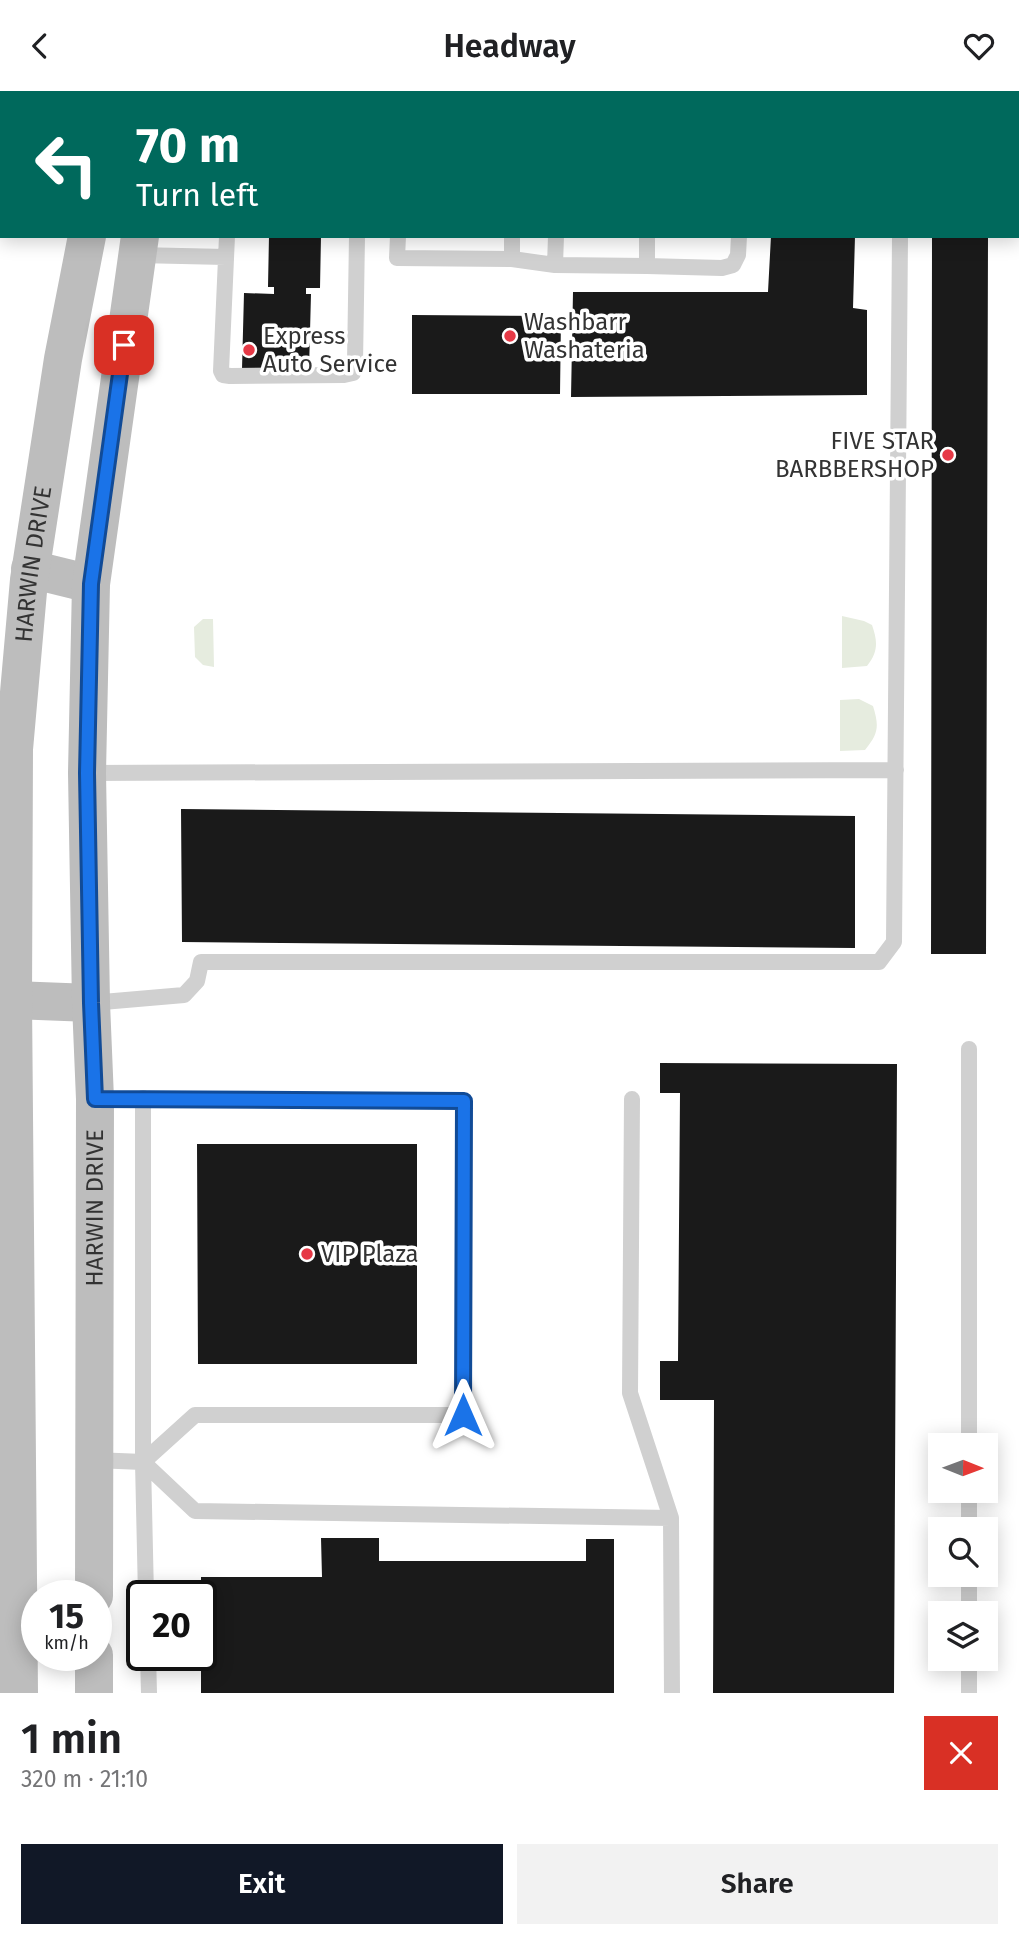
<!DOCTYPE html>
<html lang="en">
<head>
<meta charset="utf-8">
<style>
  :root { --surface:#fff; --page:#f2f2f2; --text:#202124; --muted:#757577; --accent:#111827 }
  body { margin:0; font-family:"Fira Sans",sans-serif; background:var(--page); color:var(--text); height:100vh; display:flex; flex-direction:column; font-size:26px; white-space:nowrap }
  * { box-sizing:border-box; margin:0 }
  p { font-size:23px; color:var(--muted) }
  .icon { flex:none; width:38px; height:38px; fill:none; stroke:currentColor; stroke-width:2; stroke-linecap:round; stroke-linejoin:round }
  .map { position:relative; height:1602px; overflow:hidden }
  .sheet { display:flex; flex-direction:column; background:var(--surface); flex:1 }
  .sheet>* { flex:none }
  .top-card { position:absolute; left:0px; top:0px; width:1020px; height:147px; box-shadow:0 4px 18px #0003; background:#00695c; color:#fff; overflow:hidden }
  .needle { width:46px; rotate:91deg }
  .fabs { position:absolute; left:928px; top:1342px; display:grid; gap:14px }
  .fabs a { display:grid; place-items:center; width:70px; height:70px; border-radius:0px; background:var(--surface); box-shadow:0 4px 18px #0003; font-size:35px }
  .speed { position:absolute; left:21px; top:1489px; display:flex; gap:14px; font-size:35px; font-weight:700; text-align:center }
  .speed>* { display:grid; place-content:center; width:91px; height:91px; border-radius:50%; background:var(--surface); box-shadow:0 4px 18px #0003; line-height:1 }
  .speed small { font-size:18px; font-weight:400 }
  .speed .limit { border:4px solid #111; border-radius:10px; background:#fff; color:#111 }
  .pin { position:absolute; display:grid; place-items:center; width:60px; height:60px; color:#fff; margin:-30px; border-radius:14px; box-shadow:0 4px 10px #0006 }
  .me { position:absolute; width:77px; margin:-38px; rotate:0deg; stroke-linejoin:round; filter:drop-shadow(0 0 5px #0008) }
  .turn { display:flex; align-items:center; gap:24px; height:147px; padding:0 21px; font-size:32px }
  .turn .icon { width:91px; height:91px; stroke-width:2.5 }
  .turn b { display:block; font-size:49px; line-height:60px }
  .round { display:grid; place-items:center; flex:none; width:74px; height:74px; border-radius:0px; background:var(--page) }
  .summary { display:flex; align-items:center; justify-content:space-between; height:119px; padding:0 21px }
  h1 { font-size:42px; font-weight:600; line-height:52px }
  .cta { display:flex; gap:14px; margin-top:auto; padding:14px 21px }
  .cta a { flex:1; height:80px; border-radius:0px; background:var(--accent); color:#fff; font-size:28px; font-weight:600; line-height:80px; text-align:center }
  .cta a+a { background:var(--page); color:var(--text) }
  header { display:flex; justify-content:space-between; align-items:center; height:91px; padding:0 21px; background:var(--surface); font-size:32px; font-weight:600 }
  .map>svg:first-child { display:block }
  .green { fill:#e6ecdf }
  .building { fill:#1a1a1a }
  .lines { fill:none; stroke-linecap:round; stroke-linejoin:round }
  .service { stroke:#d0d0d0; stroke-width:16 }
  .secondary { stroke:#bdbdbd; stroke-width:38 }
  .route-casing { stroke:#114b97; stroke-width:18 }
  .route { stroke:#1a73e8; stroke-width:12 }
  .poi-dot { fill:#e63946; stroke:#fff; stroke-width:2.5 }
  .labels { text-anchor:middle; stroke-width:7; stroke-linejoin:round; paint-order:stroke }
  .poi-label { font-size:24px; fill:#333; stroke:#fff; text-anchor:start }
  .street-label { font-size:24px; fill:#333; stroke:#fff }
</style>
</head>
<body>
<header><svg class="icon" aria-label="back" viewBox="0 0 24 24"><path d="M15 5l-7 7 7 7"/></svg>Headway<svg class="icon" aria-label="heart" viewBox="0 0 24 24"><path d="M12 20l-8-8c-3-5 5-10 8-4 3-6 11-1 8 4z"/></svg></header>
<div class="map">
<svg width="1019" height="1602" viewBox="0 0 1019 1602">
  <rect width="100%" height="100%" fill="#fff"/>
  <!-- green -->
  <path class="green" d="M842,525L864,530L872,534C878,551 878,561 867,575L842,577Z
    M203,528H213L214,576L203,574L195,566L194,536Z
    M859,608L873,615C879,635 879,642 865,659L840,660V609Z"/>
  <!-- building -->
  <path class="building" d="M269,145H321L320,197H306V203H311L309,279L242,278L244,202L274,203V196H268Z
    M771,145H855L853,217L867,219V304L571,306L573,201H768Z
    M932,145H988L986,863H931Z
    M412,224L561,225L560,303H412Z
    M181,718L855,725V857L182,851Z
    M660,972L897,973L894,1602H713L714,1309H660V1270H678L680,1002H660Z
    M197,1053H417V1273H198Z
    M321,1447H379V1470H586V1448H614V1602H201V1486H322Z"/>
  <g class="lines">
    <!-- service -->
    <path class="service" d="M0,83H2
      M0,137H2
      M227,145L221,280L223,284L230,285L344,284L353,282L355,272L357,145
      M398,145L397,167L512,168V145
      M647,145V175L722,177L733,174L738,164L739,145
      M137,164L226,166
      M512,168L555,174L647,175
      M555,174L556,145
      M87,682L896,679
      M91,912L184,904L197,890L201,871H879L894,851L900,145
      M143,1007V1371L146,1505
      M632,1008L630,1302L671,1427L672,1602
      M969,1354V958
      M94,1369L143,1371L195,1324H463L464,1010L95,1008
      M143,1371L195,1420L671,1427
      M969,1438V1400
      M969,1522V1484
      M148,1564L149,1602
      M969,1602V1568"/>
    <!-- secondary -->
    <g class="secondary">
      <path d="M127,2V0"/>
      <path d="M648,2V0"/>
      <path d="M0,14H2"/>
      <path d="M1018,32H1019"/>
      <path d="M30,478L91,493"/>
      <path d="M13,909L91,912"/>
      <path id="s1" d="M94,1505L95,1008L91,912L87,682L91,493L140,145"/>
      <path id="s2" d="M19,1602L13,909L14,658L29,489L63,268L87,145"/>
      <path d="M94,1602V1564"/>
    </g>
  </g>
  <g class="lines">
    <defs>
      <path id="route" d="M124,254L91,493L87,682L91,912L95,1008L464,1010L463,1324"/>
    </defs>
    <!-- route casing -->
    <use href="#route" class="route-casing"/>
    <!-- route -->
    <use href="#route" class="route"/>
  </g>
  <!-- markers -->
  <g class="poi-dot">
    <circle cx="510" cy="245" r="7"/>
    <circle cx="249" cy="259" r="7"/>
    <circle cx="948" cy="364" r="7"/>
    <circle cx="307" cy="1163" r="7"/>
  </g>
  <g class="labels">
    <!-- poi labels -->
    <g class="poi-label">
      <text x="524" y="239">Washbarr<tspan x="524" dy="28">Washateria</tspan></text>
      <text x="263" y="253">Express<tspan x="263" dy="28">Auto Service</tspan></text>
      <text x="934" y="358" text-anchor="end">FIVE STAR<tspan x="934" dy="28">BARBBERSHOP</tspan></text>
      <text x="321" y="1171">VIP Plaza</text>
    </g>
    <!-- street labels -->
    <g class="street-label">
      <text dy="8" stroke="none"><textPath href="#s2" startOffset="1130">HARWIN DRIVE</textPath></text>
      <text dy="8" stroke="none"><textPath href="#s1" startOffset="388">HARWIN DRIVE</textPath></text>
    </g>
  </g>
</svg>
<div class="fabs">
<a><svg class="needle" viewBox="-14 -14 28 28"><path d="M0-13l5 13h-10z" fill="#e53935"/><path d="M0 13l5-13h-10z" fill="#757577"/></svg></a>
<a><svg class="icon" aria-label="search" viewBox="0 0 24 24"><circle cx="10" cy="10" r="6"/><path d="M15 15l6 6"/></svg></a>
<a><svg class="icon" aria-label="layers" viewBox="0 0 24 24"><path d="M12 4l9 5-9 5-9-5zM3 14l9 5 9-5"/></svg></a>
</div>
<div class="speed"><div>15<small>km/h</small></div><div class="limit">20</div></div>
<div class="pin" style="left:124px;top:254px;background:#d93025"><svg class="icon" aria-label="arrive" viewBox="0 0 24 24"><path d="M6 21V4h12l-3 4 3 4H6"/></svg></div>
<svg class="me" style="left:463px;top:1324px" viewBox="-20 -20 40 40"><path d="M0-17L14 15 0 8-14 15z" fill="#1a73e8" stroke="#fff" stroke-width="4"/></svg>
<div class="top-card">
<div class="turn"><svg class="icon" aria-label="left" viewBox="0 0 24 24"><path d="M17 20v-9H6M10 6l-5 5 5 5"/></svg><div><b>70 m</b>Turn left</div></div>
</div>
</div>
<section class="sheet">
<div class="summary"><div><h1>1 min</h1><p>320 m · 21:10</p></div><a class="round" style="background:#d93025;color:#fff"><svg class="icon" aria-label="close" viewBox="0 0 24 24"><path d="M6 6l12 12M18 6L6 18"/></svg></a></div>
<div class="cta"><a>Exit</a><a>Share</a></div>
</section>
</body>
</html>
